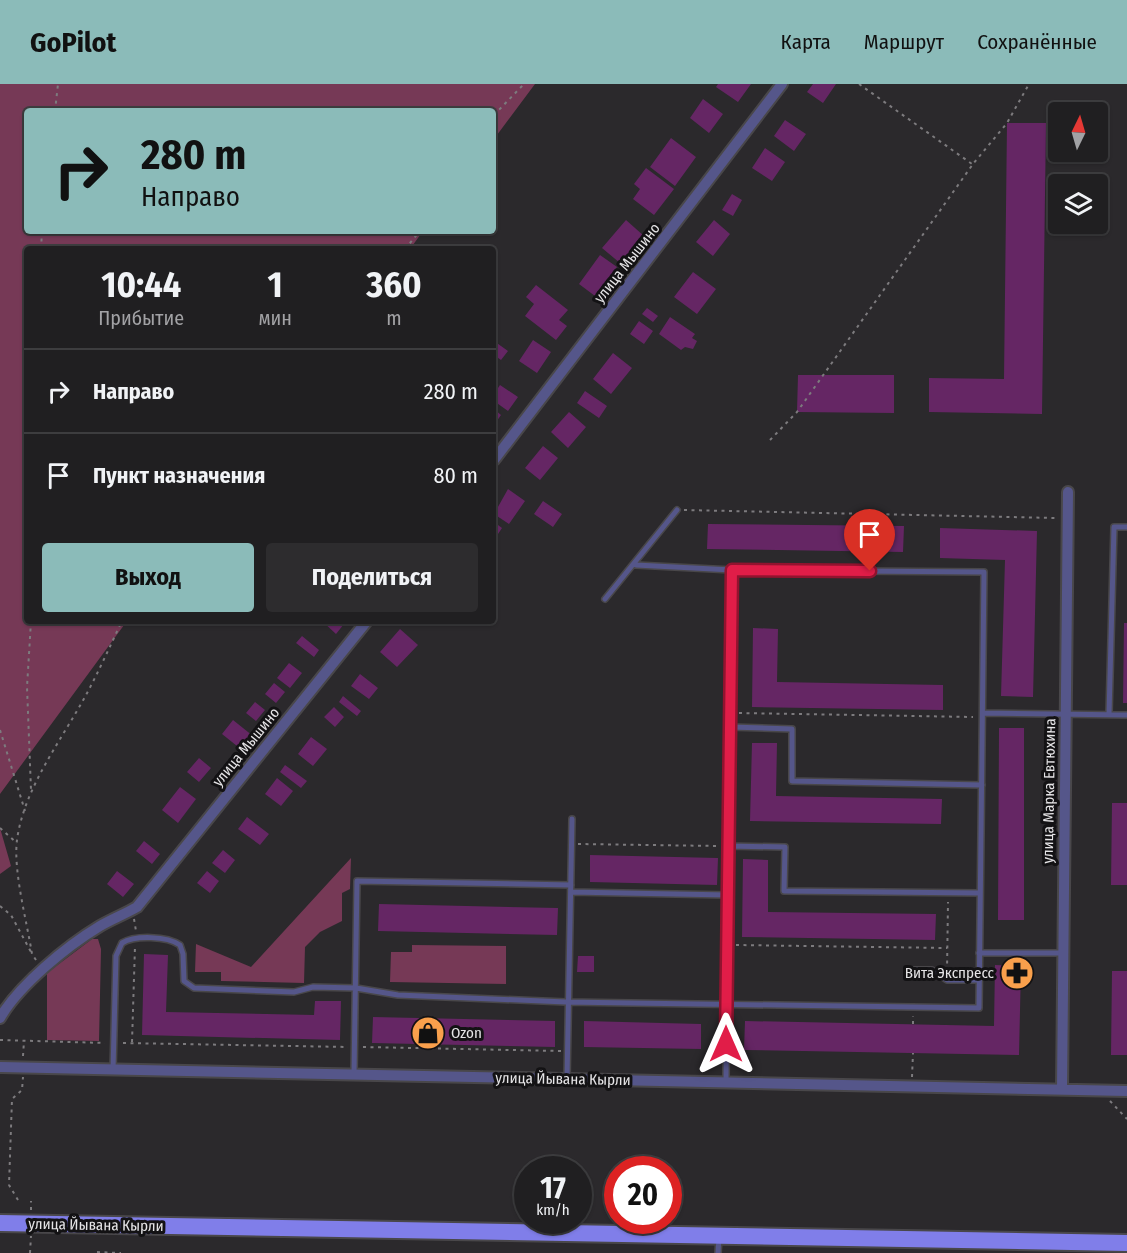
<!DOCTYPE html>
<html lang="ru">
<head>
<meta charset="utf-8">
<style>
  :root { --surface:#201f21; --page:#2d2c2e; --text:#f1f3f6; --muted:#a2a2a5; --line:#3d3d3f; --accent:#8bbbb9 }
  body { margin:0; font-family:"Fira Sans Condensed",sans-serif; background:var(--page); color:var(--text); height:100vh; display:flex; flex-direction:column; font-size:22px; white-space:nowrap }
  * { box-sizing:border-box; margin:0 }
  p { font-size:20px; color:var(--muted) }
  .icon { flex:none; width:33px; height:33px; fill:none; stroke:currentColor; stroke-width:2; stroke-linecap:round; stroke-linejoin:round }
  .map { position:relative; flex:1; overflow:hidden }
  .panel { position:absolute; left:24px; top:162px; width:472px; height:378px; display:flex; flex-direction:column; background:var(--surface); border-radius:6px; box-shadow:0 2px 4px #0004,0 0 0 2px var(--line) }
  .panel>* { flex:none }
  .top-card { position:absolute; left:24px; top:24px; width:472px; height:126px; border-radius:6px; box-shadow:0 2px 4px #0004,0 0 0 2px var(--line); background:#8bbbb9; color:#111; overflow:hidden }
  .needle { width:39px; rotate:5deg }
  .controls { position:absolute; left:1048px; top:18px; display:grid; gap:12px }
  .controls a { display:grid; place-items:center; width:60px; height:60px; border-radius:6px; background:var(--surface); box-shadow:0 2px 4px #0004,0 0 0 2px var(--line); font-size:30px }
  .speed { position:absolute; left:514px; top:1072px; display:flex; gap:12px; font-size:30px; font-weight:700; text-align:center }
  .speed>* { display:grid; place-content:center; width:78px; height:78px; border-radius:50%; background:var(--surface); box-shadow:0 2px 4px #0004,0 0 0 2px var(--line); line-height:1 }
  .speed small { font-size:15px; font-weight:400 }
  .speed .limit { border:9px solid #d22; background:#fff; color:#111 }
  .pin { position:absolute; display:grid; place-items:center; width:51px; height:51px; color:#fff; margin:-62px -26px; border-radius:50% 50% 50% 0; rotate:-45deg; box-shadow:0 0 6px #0007 }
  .pin .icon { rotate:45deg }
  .me { position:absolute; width:66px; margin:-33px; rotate:0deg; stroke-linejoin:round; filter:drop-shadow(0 0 4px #0008) }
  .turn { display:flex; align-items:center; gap:21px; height:126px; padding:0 18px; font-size:27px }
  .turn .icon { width:78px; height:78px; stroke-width:2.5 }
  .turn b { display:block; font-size:42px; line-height:51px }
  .eta { display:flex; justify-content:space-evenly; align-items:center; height:102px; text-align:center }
  .eta b { font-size:36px; font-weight:700; line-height:42px }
  .primary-button { display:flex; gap:12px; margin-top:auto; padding:12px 18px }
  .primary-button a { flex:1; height:69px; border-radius:6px; background:var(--accent); color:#111; font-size:24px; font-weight:700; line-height:69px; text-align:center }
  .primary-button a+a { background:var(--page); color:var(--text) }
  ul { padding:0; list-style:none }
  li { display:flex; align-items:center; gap:18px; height:84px; padding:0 18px; border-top:2px solid var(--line) }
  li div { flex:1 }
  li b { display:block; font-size:22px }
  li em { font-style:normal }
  header { display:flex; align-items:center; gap:36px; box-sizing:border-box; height:84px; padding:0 30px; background:var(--accent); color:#111 }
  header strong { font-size:28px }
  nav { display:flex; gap:33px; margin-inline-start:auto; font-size:21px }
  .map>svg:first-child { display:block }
  .green { fill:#763956 }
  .building { fill:#652664 }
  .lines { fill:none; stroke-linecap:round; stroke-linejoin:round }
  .lane-casing { stroke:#49474a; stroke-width:8 }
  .street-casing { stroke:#49474a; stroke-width:14 }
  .primary-casing { stroke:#49474a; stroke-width:20 }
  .path { stroke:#7d7b7e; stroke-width:2; stroke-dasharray:3 4.5; stroke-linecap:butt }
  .lane { stroke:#55568a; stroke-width:5 }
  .street { stroke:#55568a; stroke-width:10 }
  .primary { stroke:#807ee9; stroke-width:16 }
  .route-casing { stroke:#92132f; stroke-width:15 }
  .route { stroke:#e11d48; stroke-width:10 }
  .labels { text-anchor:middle; stroke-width:6; stroke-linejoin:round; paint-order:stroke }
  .street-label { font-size:15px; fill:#e6e5e7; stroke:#131214 }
  .poi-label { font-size:15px; fill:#e6e5e7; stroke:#131214; text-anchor:end }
</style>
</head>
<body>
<header>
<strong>GoPilot</strong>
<nav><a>Карта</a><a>Маршрут</a><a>Сохранённые</a></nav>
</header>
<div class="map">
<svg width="1127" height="1169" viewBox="0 0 1127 1169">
  <rect width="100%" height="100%" fill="#2b292c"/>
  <!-- green -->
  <path class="green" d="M0,0H535L494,55V27H27V147H423L410,165H27V537H127L0,710Z
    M0,744L11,782L0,790Z
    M351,774L350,805L342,809V837L320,848L305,863L304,899L221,897V888H195L196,860L251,883Z
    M92,855H98L101,865L99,957L47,956V889Z
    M412,861L506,862V900L390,898L391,868H412Z"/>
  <!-- building -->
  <path class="building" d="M718,0H751L738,18L716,3Z
    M813,0H836L823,19L807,8Z
    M703,15L723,30L709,49L690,34Z
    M785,36L806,50L794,67L774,52Z
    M1007,39H1046L1042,330L929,328V294L1004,295Z
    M671,54L696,73L675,102L650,83Z
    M765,64L785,78L772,97L752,84Z
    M646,84L674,105L654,131L633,115L640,105L634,100Z
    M732,110L742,116L733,132L722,126Z
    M626,136L644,152L620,179L602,164Z
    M714,136L730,150L713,172L696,158Z
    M600,171L617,183L595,212L579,200Z
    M693,188L716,205L697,230L674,213Z
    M536,201L568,226L559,236L567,242L556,256L525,232L534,220L526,213Z
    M647,224L658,232L653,238L642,230Z
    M670,233L695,250L692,254L697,257L693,265L685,263L681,266L659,250Z
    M639,237L653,247L644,260L630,250Z
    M533,256L551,268L537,289L519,277Z
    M494,257L508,267L501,276L494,271Z
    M613,269L632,284L611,310L593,295Z
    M798,291H894V329L797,328Z
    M500,301L518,313L508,327L494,317V310Z
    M585,307L607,322L599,334L577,319Z
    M494,325L501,331L494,341Z
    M569,328L586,343L568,364L551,348Z
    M543,362L558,374L540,396L525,384Z
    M508,405L525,417L509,440L494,430Z
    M543,417L562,430L553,443L534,430Z
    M494,438L502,444L494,456Z
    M708,440L904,442L903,468L707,465Z
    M940,444L1037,447L1033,613L1001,612L1005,476L940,474Z
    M322,537H341L344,540L336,550Z
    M1124,539H1127V619H1123Z
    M753,544L778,545L777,598L943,601V626L752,623Z
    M400,545L418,561L397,583L380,568Z
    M302,552L319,566L314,573L296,559Z
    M289,579L302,589L290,604L277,594Z
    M360,590L378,604L369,615L351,602Z
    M274,599L285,608L276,619L265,610Z
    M343,612L361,627L357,632L339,618Z
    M255,618L265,626L256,637L246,629Z
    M334,623L344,633L335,643L324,633Z
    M233,636L253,652L242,666L222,650Z
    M999,644H1024V836H998Z
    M311,653L327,665L313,682L298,670Z
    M752,659H777L776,712L942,715L941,740L750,737Z
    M199,674L211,684L199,698L187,688Z
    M285,681L307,697L301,704L280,688Z
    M277,694L293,707L281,722L265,710Z
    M180,703L196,715L178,739L162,726Z
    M1112,719H1127V801H1111Z
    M247,733L269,750L260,761L238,745Z
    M144,757L160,770L152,780L136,767Z
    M223,766L235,776L225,789L212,779Z
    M590,771L718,774L717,801L590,798Z
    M743,775L768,776V828L936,830L935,856L742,853Z
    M117,787L134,800L123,813L107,800Z
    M207,787L219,797L210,809L197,799Z
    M379,820L558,824L557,851L378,847Z
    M144,870L168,871L166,928L314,931L315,917H341L340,956L142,951Z
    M578,872H594V888H577Z
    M995,881L1021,882L1019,971L744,966L745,937L994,942Z
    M1112,887H1127V971H1111Z
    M373,933L555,937V963L372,959Z
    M584,937L701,940V965L584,963Z"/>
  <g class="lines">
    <defs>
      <path id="lane" d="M605,515L677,426
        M983,629L1127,631
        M1109,630L1114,443H1127
        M730,643L792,645V697L982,701
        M728,762L732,486
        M571,808L728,811
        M979,869H1063
        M912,886H932L947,896H979
        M113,986L116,872L122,859C135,851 167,852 180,861L183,870L184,897L194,904L294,908L313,903L356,904L398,911L566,918L979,924L984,488L732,486L636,481
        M354,990L357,797L571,801
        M567,995L572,735
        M726,998L728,762L785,763L784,807L980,809
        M718,1169L719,1154"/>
      <path id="street" d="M494,376L782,0
        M0,934C19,901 67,862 100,842C112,835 125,830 137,823L367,537
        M0,983L1127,1007
        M1062,1005L1068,408"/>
      <path id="primary" d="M0,1139L1127,1159"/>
    </defs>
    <!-- lane casing -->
    <use href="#lane" class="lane-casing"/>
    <!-- street casing -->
    <use href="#street" class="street-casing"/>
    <!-- primary casing -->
    <use href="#primary" class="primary-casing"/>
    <!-- path -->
    <path class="path" d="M859,0L972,80
      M55,27L58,0
      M494,31L524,0
      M41,165L42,147
      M405,165L420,147
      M770,356L797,328L973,80L1007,39L1029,0
      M684,426L1056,434
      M31,537L27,603L31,706
      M739,629L973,633
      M0,646L25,727
      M0,744L17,759
      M578,760L719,762
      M0,822L11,831L31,868
      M134,835L136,847
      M736,861L947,864
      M36,876L32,870C27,838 13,787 17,756C24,704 61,657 86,611C99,587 110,562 122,537
      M947,887L948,818
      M913,940V932
      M0,956L105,959
      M132,958L135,862
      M123,959L348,963
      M363,963L561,967
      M23,972L24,957
      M912,993L913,969
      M1110,1017L1127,1035
      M18,1116L9,1101L12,1015L22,1006L23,993
      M31,1126V1117
      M97,1168L121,1169
      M30,1169L31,1152"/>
    <!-- lane -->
    <use href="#lane" class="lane"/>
    <!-- street -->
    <use href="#street" class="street"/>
    <!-- primary -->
    <use href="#primary" class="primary"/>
  </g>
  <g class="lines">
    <defs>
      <path id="route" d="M726,960L732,486L870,487"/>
    </defs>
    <!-- route casing -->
    <use href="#route" class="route-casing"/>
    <!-- route -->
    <use href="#route" class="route"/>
  </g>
  <!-- icons -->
  <defs>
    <symbol id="pharmacy-disc" viewBox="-11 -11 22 22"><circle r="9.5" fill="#f9a04c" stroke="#131214"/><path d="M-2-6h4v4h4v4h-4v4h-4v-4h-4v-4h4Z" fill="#111"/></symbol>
    <symbol id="shop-disc" viewBox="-11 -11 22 22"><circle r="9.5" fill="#f9a04c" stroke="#131214"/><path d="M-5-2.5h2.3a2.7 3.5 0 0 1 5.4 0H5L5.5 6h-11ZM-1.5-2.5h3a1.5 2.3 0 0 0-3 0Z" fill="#111"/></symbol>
  </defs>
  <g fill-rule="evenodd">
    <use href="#pharmacy-disc" x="998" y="870" width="38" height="38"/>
    <use href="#shop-disc" x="409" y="930" width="38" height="38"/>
  </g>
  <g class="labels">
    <!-- street labels -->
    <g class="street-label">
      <text transform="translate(627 179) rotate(-52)" y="5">улица Мышино</text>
      <text transform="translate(246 663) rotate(-51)" y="5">улица Мышино</text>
      <text transform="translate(1049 707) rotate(-89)" y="5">улица Марка Евтюхина</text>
      <text transform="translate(563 995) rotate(1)" y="5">улица Йывана Кырли</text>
      <text transform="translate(96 1141) rotate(1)" y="5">улица Йывана Кырли</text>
    </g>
    <!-- poi labels -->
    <g class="poi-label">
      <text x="994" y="894">Вита Экспресс</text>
      <text x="451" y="954" text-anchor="start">Ozon</text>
    </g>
  </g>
</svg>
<div class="controls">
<a><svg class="needle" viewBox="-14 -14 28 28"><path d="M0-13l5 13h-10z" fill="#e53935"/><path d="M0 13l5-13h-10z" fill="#a2a2a5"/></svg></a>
<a><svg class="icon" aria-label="layers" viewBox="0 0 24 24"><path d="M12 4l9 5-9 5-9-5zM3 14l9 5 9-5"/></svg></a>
</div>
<div class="speed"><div>17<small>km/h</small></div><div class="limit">20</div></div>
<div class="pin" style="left:870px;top:487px;background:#d93025"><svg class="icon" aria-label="arrive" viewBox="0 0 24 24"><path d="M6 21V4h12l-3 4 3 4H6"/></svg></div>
<svg class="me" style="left:726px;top:960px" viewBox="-20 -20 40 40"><path d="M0-17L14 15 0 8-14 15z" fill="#e11d48" stroke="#fff" stroke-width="4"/></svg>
<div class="top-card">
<div class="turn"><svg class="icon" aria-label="right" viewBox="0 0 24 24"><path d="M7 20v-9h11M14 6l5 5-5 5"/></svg><div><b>280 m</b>Направо</div></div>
</div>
<section class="panel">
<div class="eta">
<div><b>10:44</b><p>Прибытие</p></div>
<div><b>1</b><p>мин</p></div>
<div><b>360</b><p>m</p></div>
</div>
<ul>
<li><svg class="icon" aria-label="right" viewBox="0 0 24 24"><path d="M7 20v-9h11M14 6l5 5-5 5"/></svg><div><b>Направо</b></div><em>280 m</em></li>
<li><svg class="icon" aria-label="arrive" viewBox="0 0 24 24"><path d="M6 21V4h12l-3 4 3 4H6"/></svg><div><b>Пункт назначения</b></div><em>80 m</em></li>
</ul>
<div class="primary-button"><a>Выход</a><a>Поделиться</a></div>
</section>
</div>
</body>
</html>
